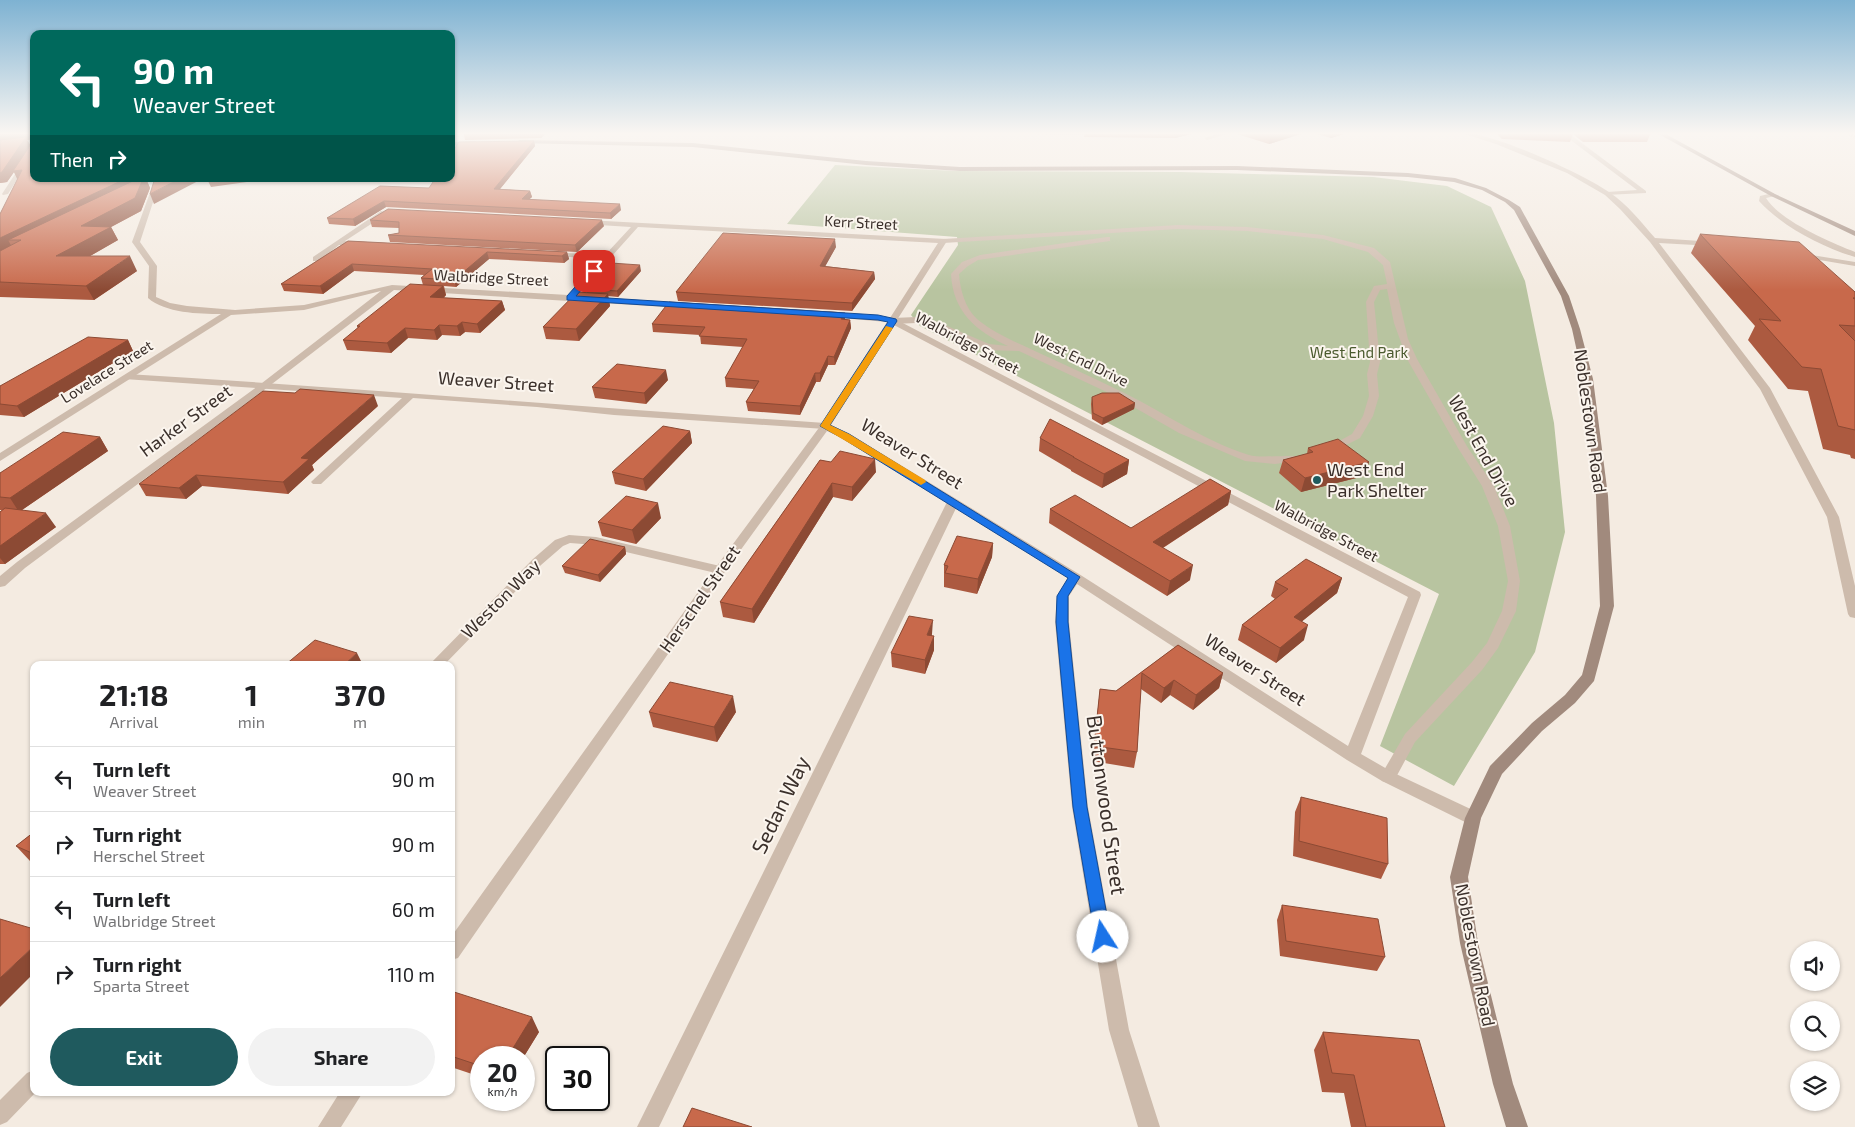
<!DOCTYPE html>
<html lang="en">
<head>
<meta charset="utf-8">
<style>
  :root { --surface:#fff; --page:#f2f2f2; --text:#202124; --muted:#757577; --line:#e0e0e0; --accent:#1f5a5e }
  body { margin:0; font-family:"Exo 2",sans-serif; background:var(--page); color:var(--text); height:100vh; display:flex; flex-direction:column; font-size:19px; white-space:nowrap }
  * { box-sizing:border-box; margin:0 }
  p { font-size:16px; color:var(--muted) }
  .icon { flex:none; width:28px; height:28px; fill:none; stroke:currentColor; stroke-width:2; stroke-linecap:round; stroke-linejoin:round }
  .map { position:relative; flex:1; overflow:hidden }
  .details { position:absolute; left:30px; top:661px; width:425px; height:435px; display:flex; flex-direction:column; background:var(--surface); border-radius:10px; box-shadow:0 1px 4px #0004 }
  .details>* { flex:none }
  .hud { position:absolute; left:30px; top:30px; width:425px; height:152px; border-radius:10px; box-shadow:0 1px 4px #0004; background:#00695c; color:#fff; overflow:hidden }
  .fabs { position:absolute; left:1790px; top:941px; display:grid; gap:10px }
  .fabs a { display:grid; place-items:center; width:50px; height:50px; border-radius:50%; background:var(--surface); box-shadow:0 1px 4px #0004; font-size:25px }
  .speed { position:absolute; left:470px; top:1046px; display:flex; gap:10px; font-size:25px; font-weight:700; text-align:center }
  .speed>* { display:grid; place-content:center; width:65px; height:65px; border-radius:50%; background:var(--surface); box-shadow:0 1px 4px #0004; line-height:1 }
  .speed small { font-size:12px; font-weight:400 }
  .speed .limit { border:2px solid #111; border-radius:8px; background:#fff; color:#111 }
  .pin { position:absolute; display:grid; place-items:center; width:42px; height:42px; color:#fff; margin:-21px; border-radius:10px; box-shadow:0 2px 8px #0006 }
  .me { position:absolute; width:55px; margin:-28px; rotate:350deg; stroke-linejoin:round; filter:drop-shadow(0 0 4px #0008) }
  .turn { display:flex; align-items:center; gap:18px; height:105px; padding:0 20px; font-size:22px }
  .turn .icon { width:65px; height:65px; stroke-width:2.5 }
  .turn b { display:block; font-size:35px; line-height:42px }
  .then { display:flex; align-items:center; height:48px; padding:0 20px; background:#0003; gap:10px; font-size:19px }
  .eta { display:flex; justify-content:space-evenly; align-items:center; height:85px; text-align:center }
  .eta b { font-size:30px; font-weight:700; line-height:35px }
  .button { display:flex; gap:10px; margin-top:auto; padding:10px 20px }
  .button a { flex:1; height:58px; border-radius:30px; background:var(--accent); color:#fff; font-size:20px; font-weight:700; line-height:58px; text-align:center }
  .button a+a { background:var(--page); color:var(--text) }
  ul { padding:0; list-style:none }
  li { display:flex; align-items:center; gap:15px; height:65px; padding:0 20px; border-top:1px solid var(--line) }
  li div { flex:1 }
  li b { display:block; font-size:19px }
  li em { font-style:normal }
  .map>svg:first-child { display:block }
  .green { fill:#b8c4a0 }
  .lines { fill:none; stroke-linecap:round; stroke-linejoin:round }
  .service { fill:#cdbbac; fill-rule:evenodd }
  .minor { fill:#cdbbac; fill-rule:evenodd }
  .secondary { fill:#a18a7d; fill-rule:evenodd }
  .rail { stroke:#3b302b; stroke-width:2; stroke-dasharray:0.5 2; stroke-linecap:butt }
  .wall { fill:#ac5a40; fill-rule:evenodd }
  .shaded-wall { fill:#8c4a34 }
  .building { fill:#c8694b; stroke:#8c4a34 }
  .route { fill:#1a73e8; stroke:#114b97 }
  .slow { fill:#f59e0b }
  .poi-dot { fill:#1f5a5e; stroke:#fbf5ee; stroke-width:2 }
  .labels { text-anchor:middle; stroke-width:4; stroke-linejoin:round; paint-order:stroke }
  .far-street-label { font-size:15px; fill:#3b302b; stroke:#fbf5ee }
  .far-park-label { font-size:15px; fill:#4a5a2e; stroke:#fbf5ee }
  .street-label { font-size:18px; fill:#3b302b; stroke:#fbf5ee }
  .poi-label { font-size:18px; fill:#3b302b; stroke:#fbf5ee; text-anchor:start }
  .near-street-label { font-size:21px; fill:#3b302b; stroke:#fbf5ee }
</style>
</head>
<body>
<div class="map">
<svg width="1855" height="1127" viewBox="0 0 1855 1127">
  <rect width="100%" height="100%" fill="#f4ebe1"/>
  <!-- green -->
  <path class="green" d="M835,165L956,171L1180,172L1373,177L1447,186L1491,207L1525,281L1554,423L1565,532L1535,652L1454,786L1380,746L1439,594L920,326L911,315L958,245L957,237L787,224Z"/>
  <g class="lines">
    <!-- service -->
    <path class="service" d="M1034,132H1092L1093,133L1090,135L1037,134Z
      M1560,132H1567L1646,191V193L1605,195V193L1607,192L1637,190Z
      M34,145V152L8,194L3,195L2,194Z
      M381,211L388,213L345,241L362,242V246L339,245L319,261H313V257Z
      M1178,225L1247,227L1323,235L1374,248L1390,262L1408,339L1417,359L1468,448L1494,486L1510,526L1520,581L1516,611L1498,648L1482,670L1415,742L1394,781L1388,783L1382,781L1380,777L1405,734L1472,662L1487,643L1502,611L1508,581L1498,526L1482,486L1458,448L1407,359L1394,323L1387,289L1380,290L1374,302L1380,362L1377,374L1379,396L1373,416L1360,438L1332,452L1328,453L1323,450L1352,434L1363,416L1369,396L1367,374L1370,362L1366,302L1374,286L1387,284L1383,265L1368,252L1323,239L1247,231L1178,229L943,243L939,241L943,239Z
      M1107,237H1110V241L978,260L968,266L959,274C960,289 965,308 977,319C995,334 1016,342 1037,352C1063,364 1090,376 1116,389C1161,410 1201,440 1249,455C1262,459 1299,453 1304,458L1303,460L1275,464L1245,461L1179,433L1111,394L1019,351L987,350L931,325L916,323L893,324L889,321L893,318L916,317L933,320L989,344L1008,346C976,331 953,312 951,274L962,262L980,255Z
      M548,252L606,255L610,257L606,259L551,256H548Z
      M127,374C360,388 592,408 825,423L830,426L825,429L614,415L537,407L413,398L321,484H313L311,482L313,480L402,398L124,379L122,377Z
      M953,499L959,502L659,1127H637L947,502Z
      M569,535L596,537L720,566L726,570L720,574L596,545L570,543L563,546L541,565L444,665H429L533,559L555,540Z
      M34,1070V1092H36L7,1122L0,1125V1100L27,1073Z"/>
    <!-- minor -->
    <path class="minor" d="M1224,132H1233L1207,140L1204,138Z
      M1458,132C1490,131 1581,173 1609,192C1627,204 1641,222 1655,238L1716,242V246H1713L1659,243L1770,388L1839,517L1855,586V618L1850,617L1848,614L1827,517L1760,389L1650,242L1620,209L1605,195L1567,173L1496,144Z
      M160,179H166L157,190L140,242L157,266L156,297L170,303L187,306L235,310L304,305L392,285L568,295L631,227L583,224L582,222L586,220L946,239L947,241L897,320L1420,592L1421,595L1361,754L1394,773L1479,813L1481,818L1479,823L1473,825L1467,823L1382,781L1347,760L1077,584L1069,596V622L1088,807L1129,1030L1160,1127H1138L1109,1030L1072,807L1055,622L1057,596L1068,578L842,438L827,431L724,573L458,958L451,960V937L716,567L821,425L887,322L829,317L825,314L829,311L890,318L938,243L638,227L576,296L685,303V307L682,308L394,290L268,387L25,568L5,586L0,587V576L17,562L262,383L381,291L304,310L231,315L0,461V453L221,314C199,314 165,313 148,298L149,266L132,242L151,190ZM894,325L1408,597L1348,746L1079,574L850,434L831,425Z
      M1773,193L1776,195L1775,196L1766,198C1780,221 1830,242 1855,252V257C1822,247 1783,227 1759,201L1760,196Z
      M1799,253L1855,262V266L1802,257L1798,255Z
      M340,1092H363L341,1127H318Z"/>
    <!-- secondary -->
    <path class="secondary" d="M1655,132H1662L1775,194L1855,231V236L1771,196Z
      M519,140L693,143L866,161L960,167L1237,166L1408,173L1455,178L1486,188L1509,200L1520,207L1569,296L1580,329L1593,379L1608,496L1614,606L1594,681L1575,703L1542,731L1502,774L1481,818L1468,877L1478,943L1513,1084L1528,1127H1506L1493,1084L1460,943L1450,877L1465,818L1490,766L1532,723L1565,695L1582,675L1600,606L1596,496L1583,379L1572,329L1561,296L1514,210L1505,202L1482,190L1454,182L1408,177L1237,170L960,171L866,165L693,147L517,143Z
      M476,141L474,144L451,146V142Z"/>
    <!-- rail -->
    <path class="rail" d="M1845,132L1855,137"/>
  </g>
  <!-- wall -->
  <path class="wall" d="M0,132H34V179H150L147,181L150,188L141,211L111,227L118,240L90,256L137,271L94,300L0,297V214L18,179L14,172L7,182L0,183ZM31,139V144L30,145L27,140Z
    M466,132H547L541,138L465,140L464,135Z
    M1085,132H1199L1175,138L1084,137Z
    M1234,132H1307L1269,144L1234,133Z
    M1310,132H1350L1331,138Z
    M1495,132H1651L1647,142H1583L1573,134L1570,142L1502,139Z
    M534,141L535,146L500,189L530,191L532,197L529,199L621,210L611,219L386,207L355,226L329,224L327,218L429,188Z
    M370,220L604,226L577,252L390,242L388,235L399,233V228L372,227Z
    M1700,234L1855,292V459L1851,458L1850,455L1823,449L1808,391L1788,389L1748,340L1755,326L1691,253Z
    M348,241L567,252L569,259L564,263L489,259L456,287L444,286L446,295L444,298L502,301L505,310L480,333L465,332L460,336L442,335L437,340L408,338L391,353L347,350L343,340L358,329L357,326L423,285L421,278L424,275L354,271L323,294L284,291L281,284Z
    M836,247L825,266L874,272L875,279L852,311L678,301L676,292Z
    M641,271L618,297L608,296L610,306L579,341L546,339L543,327L587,293L586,289Z
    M845,319L850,320L851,328L835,365H828L820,382H816L800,415L748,411L746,402L754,389L726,387L725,378L743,347L701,344L700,335L653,332L652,324Z
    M128,340L133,351L24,417L0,415V386Z
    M668,380L646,404L595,398L592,387Z
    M1092,397L1135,403L1134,409L1102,425L1092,419L1091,404Z
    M378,406L312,465L314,470L288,494L202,486L186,499L146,496L139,484Z
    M690,431L692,443L646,491L615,484L612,472Z
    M100,437L108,451L22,510L56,527L5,564H0V512L2,510H0V473Z
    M1040,438L1129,460L1127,474L1102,488L1071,471V470L1039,451Z
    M1308,448L1369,462L1364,476L1301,492L1279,473L1283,460L1307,454Z
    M820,460L876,472L852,501L833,497L754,623L723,617L720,602Z
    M1231,491L1228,505L1163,548L1190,580L1167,596L1049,523L1050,509L1131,528Z
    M661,518L636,544L602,536L598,522Z
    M993,543L992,557L977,594L944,587V565Z
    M625,547L626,554L600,582L565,573L562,566Z
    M1342,578L1337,593L1302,621L1304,640L1276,663L1238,640L1242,625L1275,599L1271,596L1275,582Z
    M932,634V636L934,650L925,674L892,667L891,653Z
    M1178,645L1223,673L1219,688L1193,710L1170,695L1161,703L1141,689L1137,752L1134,768L1092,761L1100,689L1116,691Z
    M649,712H736L717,742L653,727Z
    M1301,797L1388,864L1381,879L1293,856L1295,812Z
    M34,832V863L30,861L16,846Z
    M1282,905L1385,957L1377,971L1280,956L1277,920Z
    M451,991L539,1032L523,1058H481V1077L451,1067Z
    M1323,1032L1445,1127H1351L1344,1093L1322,1092L1314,1050Z"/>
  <!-- shaded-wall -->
  <path class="shaded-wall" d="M10,132H32L34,139L27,140L31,146L18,181L14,172L7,182L0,183V133Z
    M542,132H547L541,138L540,134Z
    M1176,132H1199L1175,138Z
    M1271,132H1307L1269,144Z
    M1333,132H1350L1331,138Z
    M534,141L535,146L495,195L494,189Z
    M125,179H150L147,181L150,188L141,211L111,227L118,240L64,271L21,240H8L12,247L0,252V238Z
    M179,179H202L154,204L150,194Z
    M207,179H254V181L211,187Z
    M530,191L532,197L523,205L522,199Z
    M384,201L386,207L355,226L353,219Z
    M620,204L621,210L611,219L610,213Z
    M602,220L604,226L577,252L575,245Z
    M835,239L836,247L821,274L820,266Z
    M487,252L489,259L456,287L454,280Z
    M567,252L569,259L564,263L562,256Z
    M130,256L137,271L94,300L86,286Z
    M352,264L354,271L323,294L320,286Z
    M640,265L641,271L618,297L617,291Z
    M874,272L875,279L852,311V303Z
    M443,286L446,295L433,306L430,297Z
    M608,294L610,306L579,341L576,329Z
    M502,301L505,310L480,333L477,324Z
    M845,313V321L841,319Z
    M850,320L851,328L835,365L834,357Z
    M462,322L465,332L460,336L457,326Z
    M439,325L442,335L437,340L434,330Z
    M405,328L408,338L391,353L387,343Z
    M128,340L133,351L24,417L17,406Z
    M828,356V365L820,382V373Z
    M666,370L668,380L646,404L644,393Z
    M815,373L816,382L800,415V406Z
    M374,395L378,406L312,465L314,470L288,494L283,482L301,458Z
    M1135,403L1134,409L1102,425L1103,418Z
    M690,431L692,443L646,491L643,479Z
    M100,437L108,451L19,512L10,498Z
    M875,459L876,472L852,501V487Z
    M1129,460L1127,474L1102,488L1104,474Z
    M1369,462L1364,476L1301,492L1305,478Z
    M196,475L202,486L186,499L179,488Z
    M832,483L833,497L754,623L752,609Z
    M1231,491L1228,505L1150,556L1153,542Z
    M658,503L661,518L636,544L632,530Z
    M46,513L56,527L5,564L0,558V546Z
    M993,543L992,557L977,594L978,579Z
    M625,547L626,554L600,582L598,575Z
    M1193,565L1190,580L1167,596L1170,581Z
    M1342,578L1337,593L1289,632L1294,617Z
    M933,620L932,634L927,648V635Z
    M1308,625L1304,640L1276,663L1280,648Z
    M934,636V650L925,674V660Z
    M357,653L363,665H344Z
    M1223,673L1219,688L1193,710L1196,695Z
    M1174,680L1170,695L1161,703L1164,688Z
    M733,696L736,712L717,742L714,727Z
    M34,946V973L0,1007V978Z
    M532,1017L539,1032L523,1058H507Z"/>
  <!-- building -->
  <path class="building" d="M31,132H34V179H125L0,238V214L22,170L13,171L31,144Z
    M466,132H542L540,134L464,135Z
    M26,137L2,172L0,173V140Z
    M534,141L494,189L530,191L522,199L620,204L610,213L384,201L353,219L327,218L380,186L429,188L435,179H451V154L459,142Z
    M137,179H143L135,198L81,226L111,227L56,256H130L86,286L0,282V251L21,240H8Z
    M156,179H179L150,194L154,181Z
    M388,209L602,220L575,245L388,235L399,233V222L370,220Z
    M723,233L835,239L820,266L874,272L852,303L676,292Z
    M1700,234L1799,242L1855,292V298H1853L1855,299V326L1839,325L1855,341V430L1838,426L1821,369L1802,367L1759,319L1781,321Z
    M348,241L567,252L562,256L487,252L454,280L421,278L432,269L352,264L320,286L281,284Z
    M611,263L640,265L617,291L586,289Z
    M410,284L443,286L430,297L502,301L477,324L462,322L457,326L439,325L434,330L405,328L387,343L343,340L360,326H357Z
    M577,292L608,294L576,329L543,327Z
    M669,302L845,313L841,319L850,320L834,357L828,356L820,373H815L800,406L746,402L759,381L725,378L747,339L699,336L705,327L652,324Z
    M88,337L128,340L17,406L0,404V386Z
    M617,364L666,370L644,393L592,387Z
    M300,389L374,395L301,458L309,459L283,482L196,475L179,488L139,484L263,391L295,393Z
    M1102,393H1119L1135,403L1103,418L1093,413L1092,397Z
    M1050,419L1129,460L1104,474L1073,457H1074L1040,438Z
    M663,426L690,431L643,479L612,472Z
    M63,432L100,437L10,498L0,497V473Z
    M1338,439L1369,462L1305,478L1283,460L1313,452L1308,448Z
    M840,451L875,459L852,487L832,483L752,609L720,602L820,460L831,462Z
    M1210,479L1231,491L1153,542L1193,565L1170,581L1050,509L1075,495L1131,528Z
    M626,496L658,503L632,530L598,522Z
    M5,508L46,513L0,546V512Z
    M957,536L993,543L978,579L945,573L948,566L944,565Z
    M590,539L625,547L598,575L562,566Z
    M1306,559L1342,578L1294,617L1308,625L1280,648L1242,625L1288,589L1275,582Z
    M909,616L933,620L927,635L934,636L925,660L891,653Z
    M315,640L357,653L344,665H285Z
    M1178,645L1223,673L1196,695L1174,680L1164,688L1142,673L1137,752L1094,746L1100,689L1116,691Z
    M670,682L733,696L714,727L649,712Z
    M1301,797L1387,818L1388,864L1299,841Z
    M34,832V854L16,846Z
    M1282,905L1378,919L1385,957L1286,941Z
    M0,919L34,929V946L0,978Z
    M451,991L532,1017L507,1058H481V1066L451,1056Z
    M1323,1032L1419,1040L1445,1127H1366L1354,1075L1332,1073Z
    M692,1108L752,1127H683Z"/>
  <!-- sky -->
  <linearGradient id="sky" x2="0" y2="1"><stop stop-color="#7eb2d2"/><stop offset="0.46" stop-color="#faf6f2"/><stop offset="1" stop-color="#faf6f2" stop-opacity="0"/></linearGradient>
  <rect width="1855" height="290" fill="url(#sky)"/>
  <!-- route -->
  <path class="route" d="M591,269L598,271L576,296L878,315L896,319L897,321L830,425L849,434L1080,577L1068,596V622L1087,807L1111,937L1109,942L1103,945L1097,942L1095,937L1073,807L1056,622L1057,596L1068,578L842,438L820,426L888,322L878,320L567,300V296Z"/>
  <!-- slow -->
  <path class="slow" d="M886,326L893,328L830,425L849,434L925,480L926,482L921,485L820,426Z"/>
  <!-- markers -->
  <circle class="poi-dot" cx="1317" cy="480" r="5"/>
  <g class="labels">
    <!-- far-street labels -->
    <g class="far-street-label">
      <text transform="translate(861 223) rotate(3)" y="5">Kerr Street</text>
      <text transform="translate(491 278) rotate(3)" y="5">Walbridge Street</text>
      <text transform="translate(967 343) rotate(28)" y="5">Walbridge Street</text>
      <text transform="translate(1081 360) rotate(26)" y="5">West End Drive</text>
      <text transform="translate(107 372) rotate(-32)" y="5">Lovelace Street</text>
      <text transform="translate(1326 531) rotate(28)" y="5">Walbridge Street</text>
    </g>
    <!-- far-park labels -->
    <g class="far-park-label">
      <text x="1359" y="358">West End Park</text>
    </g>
    <!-- street labels -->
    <g class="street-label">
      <text transform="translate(496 382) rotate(4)" y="6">Weaver Street</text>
      <text transform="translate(186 421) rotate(-36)" y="6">Harker Street</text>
      <text transform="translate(1590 421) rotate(82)" y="6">Noblestown Road</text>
      <text transform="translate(1483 451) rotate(61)" y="6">West End Drive</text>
      <text transform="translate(912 454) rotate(32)" y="6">Weaver Street</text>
      <text transform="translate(501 599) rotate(-45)" y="6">Weston Way</text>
      <text transform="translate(700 599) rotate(-55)" y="6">Herschel Street</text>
      <text transform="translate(1255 670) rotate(33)" y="6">Weaver Street</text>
      <text transform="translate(1475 955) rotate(79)" y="6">Noblestown Road</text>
    </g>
    <!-- poi labels -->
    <g class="poi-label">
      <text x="1327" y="476">West End<tspan x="1327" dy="21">Park Shelter</tspan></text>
    </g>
    <!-- near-street labels -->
    <g class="near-street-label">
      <text transform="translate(781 805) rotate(-64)" y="7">Sedan Way</text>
      <text transform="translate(1106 805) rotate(82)" y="7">Buttonwood Street</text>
    </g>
  </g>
</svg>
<div class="fabs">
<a><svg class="icon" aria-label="sound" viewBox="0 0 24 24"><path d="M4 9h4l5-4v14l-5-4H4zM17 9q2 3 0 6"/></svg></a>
<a><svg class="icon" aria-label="search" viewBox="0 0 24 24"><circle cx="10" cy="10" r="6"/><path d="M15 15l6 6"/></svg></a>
<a><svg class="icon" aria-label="layers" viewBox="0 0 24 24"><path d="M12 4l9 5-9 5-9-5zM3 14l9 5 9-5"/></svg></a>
</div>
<div class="speed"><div>20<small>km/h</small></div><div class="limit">30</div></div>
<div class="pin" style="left:594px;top:271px;background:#d93025"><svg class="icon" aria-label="arrive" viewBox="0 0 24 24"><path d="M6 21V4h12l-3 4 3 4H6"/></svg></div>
<svg class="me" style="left:1103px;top:937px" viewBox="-20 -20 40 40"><circle r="19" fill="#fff"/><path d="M0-13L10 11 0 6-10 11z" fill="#1a73e8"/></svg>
<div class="hud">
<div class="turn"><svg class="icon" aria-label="left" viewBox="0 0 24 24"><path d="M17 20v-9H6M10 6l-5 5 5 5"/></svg><div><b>90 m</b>Weaver Street</div></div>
<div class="then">Then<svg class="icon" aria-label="right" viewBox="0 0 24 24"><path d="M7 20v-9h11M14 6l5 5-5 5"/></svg></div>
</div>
<section class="details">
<div class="eta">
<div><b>21:18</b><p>Arrival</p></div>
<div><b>1</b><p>min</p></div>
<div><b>370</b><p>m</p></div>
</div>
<ul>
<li><svg class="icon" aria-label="left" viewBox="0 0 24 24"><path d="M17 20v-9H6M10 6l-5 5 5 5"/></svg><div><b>Turn left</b><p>Weaver Street</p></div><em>90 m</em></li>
<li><svg class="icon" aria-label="right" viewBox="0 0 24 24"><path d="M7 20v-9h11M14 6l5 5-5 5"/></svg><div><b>Turn right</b><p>Herschel Street</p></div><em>90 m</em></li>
<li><svg class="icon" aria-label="left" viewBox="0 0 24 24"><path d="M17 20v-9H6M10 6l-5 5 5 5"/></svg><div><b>Turn left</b><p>Walbridge Street</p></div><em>60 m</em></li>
<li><svg class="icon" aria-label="right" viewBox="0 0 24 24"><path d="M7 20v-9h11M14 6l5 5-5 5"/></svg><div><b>Turn right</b><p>Sparta Street</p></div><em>110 m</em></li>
</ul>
<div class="button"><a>Exit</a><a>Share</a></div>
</section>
</div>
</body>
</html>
